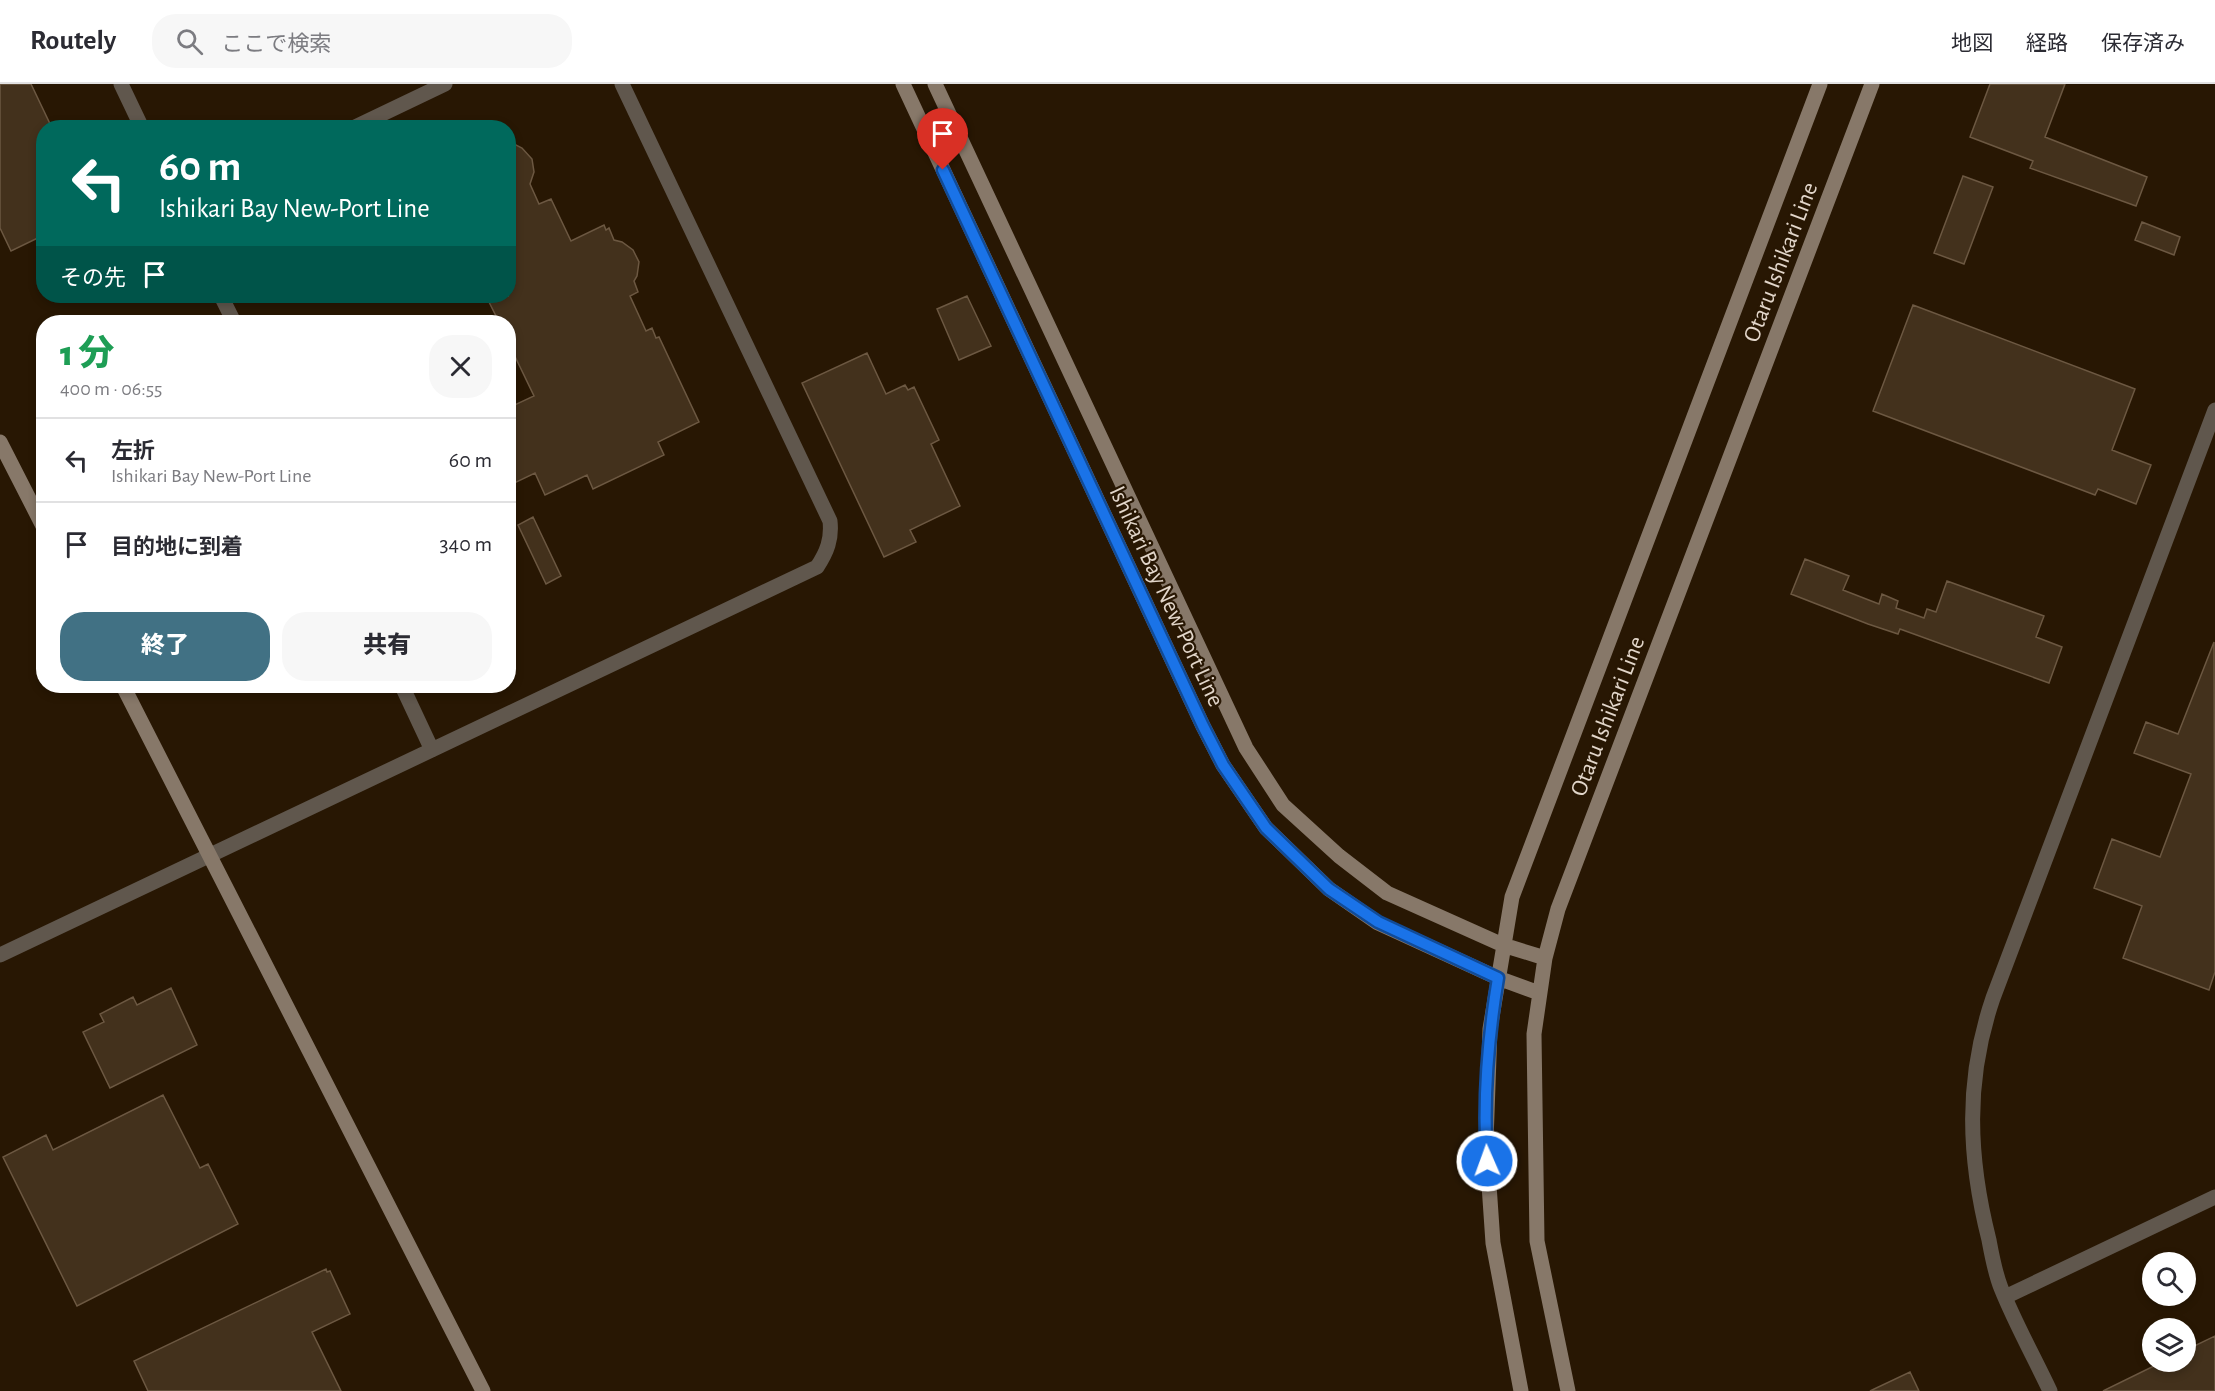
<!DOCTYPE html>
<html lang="ja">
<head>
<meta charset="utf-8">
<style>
  :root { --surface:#fff; --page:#f7f7f7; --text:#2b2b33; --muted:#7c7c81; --line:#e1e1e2; --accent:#417184 }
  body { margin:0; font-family:"Alegreya Sans","Noto Sans JP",sans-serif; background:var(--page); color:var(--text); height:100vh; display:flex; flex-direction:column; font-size:22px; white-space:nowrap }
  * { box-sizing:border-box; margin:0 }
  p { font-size:20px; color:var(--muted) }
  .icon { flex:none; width:33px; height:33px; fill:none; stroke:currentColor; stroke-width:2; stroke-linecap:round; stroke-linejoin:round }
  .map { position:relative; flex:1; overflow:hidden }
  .side { position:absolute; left:36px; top:231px; width:480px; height:378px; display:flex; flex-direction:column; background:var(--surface); border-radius:24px; box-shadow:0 3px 9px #0003 }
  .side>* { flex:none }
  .hud { position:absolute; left:36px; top:36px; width:480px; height:183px; border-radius:24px; box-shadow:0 3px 9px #0003; background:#00695c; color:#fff; overflow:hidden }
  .controls { position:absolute; left:2142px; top:1168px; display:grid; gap:12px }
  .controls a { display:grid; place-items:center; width:54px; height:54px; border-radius:50%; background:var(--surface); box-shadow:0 3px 9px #0003; font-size:30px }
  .pin { position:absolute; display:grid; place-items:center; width:51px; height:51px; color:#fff; margin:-62px -26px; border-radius:50% 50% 50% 0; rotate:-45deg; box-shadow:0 0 6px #0007 }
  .pin .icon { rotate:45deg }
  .me { position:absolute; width:66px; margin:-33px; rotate:358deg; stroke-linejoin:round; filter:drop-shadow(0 0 4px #0008) }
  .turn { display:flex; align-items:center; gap:21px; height:126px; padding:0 24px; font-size:27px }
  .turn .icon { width:78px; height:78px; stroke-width:2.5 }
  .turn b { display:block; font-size:42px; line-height:51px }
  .then { display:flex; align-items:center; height:57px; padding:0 24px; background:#0003; gap:12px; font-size:22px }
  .round { display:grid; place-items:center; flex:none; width:63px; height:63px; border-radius:24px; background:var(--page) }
  .headline { display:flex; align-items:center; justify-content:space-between; height:102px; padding:0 24px }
  h1 { font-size:36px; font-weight:800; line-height:45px; color:#1e9e55 }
  .button { display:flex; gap:12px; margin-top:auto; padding:12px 24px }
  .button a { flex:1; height:69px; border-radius:24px; background:var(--accent); color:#fff; font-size:24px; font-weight:800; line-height:69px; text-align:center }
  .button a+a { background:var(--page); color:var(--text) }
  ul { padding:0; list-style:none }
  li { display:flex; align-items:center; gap:18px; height:84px; padding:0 24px; border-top:2px solid var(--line) }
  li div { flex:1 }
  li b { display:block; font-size:22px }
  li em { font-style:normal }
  header { display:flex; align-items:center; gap:36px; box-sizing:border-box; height:84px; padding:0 30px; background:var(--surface); border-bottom:2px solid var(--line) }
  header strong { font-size:28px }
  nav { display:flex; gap:33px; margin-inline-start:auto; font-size:21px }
  .search { width:420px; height:54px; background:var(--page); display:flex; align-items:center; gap:15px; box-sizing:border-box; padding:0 21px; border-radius:24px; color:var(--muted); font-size:22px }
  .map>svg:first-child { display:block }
  .building { fill:#43311c; stroke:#6c5842; stroke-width:1.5 }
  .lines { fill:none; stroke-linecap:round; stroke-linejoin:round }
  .street { stroke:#60574d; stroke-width:15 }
  .secondary { stroke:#877869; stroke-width:15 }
  .route-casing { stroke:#114b97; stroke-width:15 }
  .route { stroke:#1a73e8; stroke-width:10 }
  .labels { text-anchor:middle; stroke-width:4.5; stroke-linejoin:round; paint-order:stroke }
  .street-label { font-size:24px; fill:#e2d6ca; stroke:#281703 }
</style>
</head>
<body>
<header>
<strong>Routely</strong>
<div class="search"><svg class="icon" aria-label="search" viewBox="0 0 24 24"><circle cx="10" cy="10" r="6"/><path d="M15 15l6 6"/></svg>ここで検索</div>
<nav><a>地図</a><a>経路</a><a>保存済み</a></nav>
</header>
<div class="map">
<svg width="2215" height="1307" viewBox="0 0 2215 1307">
  <rect width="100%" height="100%" fill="#281703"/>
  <!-- building -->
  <path class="building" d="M0,0H31L52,44H44V151L11,167L0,144Z
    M1990,0H2065L2045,53L2147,93L2136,122L2030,84L2033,77L1970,53Z
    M508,57L522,64L532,75L534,88L530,100L539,120L551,115L571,157L604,141L606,146L609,144L614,156L622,158L633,166L639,178L637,192L634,197L638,208L630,212L646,247L652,244L656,254L659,253L699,338L658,358L664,371L593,405L587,391L545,411L535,389L508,402V324L534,312L508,258V238H499L486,212H508Z
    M1963,92L1993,103L1964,180L1934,169Z
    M2142,138L2180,153L2174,171L2135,156Z
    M967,212L991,262L959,276L937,225Z
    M1913,221L2135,305L2112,366L2151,381L2136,420L2098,405L2095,411L1873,327Z
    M867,269L886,310L905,301L908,306L914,303L939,356L931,360L960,422L910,446L916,458L884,473L802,299Z
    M533,433L561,492L546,500L518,441Z
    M1805,475L1849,492L1843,506L1879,520L1882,510L1898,517L1896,524L1924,534L1927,525L1936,528L1947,497L2044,532L2036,553L2062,563L2049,599L1900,545L1898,550L1868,540L1791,510Z
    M2214,558L2215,888L2209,906L2123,874L2142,822L2094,804L2112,755L2160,773L2191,690L2134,669L2146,638L2178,650Z
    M171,904L197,961L110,1004L83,948L104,938L100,930L133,913L137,921Z
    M163,1011L200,1084L208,1080L238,1140L77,1222L3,1073L46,1051L53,1066Z
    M326,1185L327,1188L330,1187L350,1230L312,1248L341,1307H148L134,1277Z
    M2215,1252V1307H2103L2162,1278H2186V1266Z
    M1910,1288L1919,1307H1870Z"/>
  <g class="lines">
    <!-- street -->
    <path class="street" d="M121,0L142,44
      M353,44L445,0
      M221,212L234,238
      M402,602L432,666
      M0,871L817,483C827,468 832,455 830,437L622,0
      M2005,1213L2215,1113
      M2050,1307C2034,1273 2015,1239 2001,1204C1995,1189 1992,1172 1989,1156C1968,1073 1965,996 1993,914L2215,326"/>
    <!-- secondary -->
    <path class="secondary" d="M903,0L1203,642L1223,681L1266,744L1329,805L1378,839L1498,894L1539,909
      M935,0L1246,664L1283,721L1339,772L1387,809L1503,861L1545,874
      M0,358L44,444
      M123,602L483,1307
      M1521,1307L1493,1159L1486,1057L1490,945L1512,813L1820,0
      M1568,1307L1537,1157L1534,950L1545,874L1558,825L1872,0"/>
  </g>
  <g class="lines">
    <defs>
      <path id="route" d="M943,86L1203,642L1223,681L1266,744L1329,805L1378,838L1498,894C1488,954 1483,1017 1487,1077"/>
    </defs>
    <!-- route casing -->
    <use href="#route" class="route-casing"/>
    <!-- route -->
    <use href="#route" class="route"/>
  </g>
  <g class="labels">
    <!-- street labels -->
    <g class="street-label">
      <text transform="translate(1780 178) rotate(-69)" y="8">Otaru Ishikari Line</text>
      <text transform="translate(1167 512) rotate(65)" y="8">Ishikari Bay New-Port Line</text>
      <text transform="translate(1607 632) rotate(-69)" y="8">Otaru Ishikari Line</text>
    </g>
  </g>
</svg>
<div class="controls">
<a><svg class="icon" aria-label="search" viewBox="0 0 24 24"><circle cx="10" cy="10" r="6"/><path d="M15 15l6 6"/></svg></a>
<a><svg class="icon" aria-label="layers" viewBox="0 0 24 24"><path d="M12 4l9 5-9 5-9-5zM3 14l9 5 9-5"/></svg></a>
</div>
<div class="pin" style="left:943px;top:86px;background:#d93025"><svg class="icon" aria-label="arrive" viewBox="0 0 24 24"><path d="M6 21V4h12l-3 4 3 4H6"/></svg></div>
<svg class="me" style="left:1487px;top:1077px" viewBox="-20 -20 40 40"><circle r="17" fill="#1a73e8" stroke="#fff" stroke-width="3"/><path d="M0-11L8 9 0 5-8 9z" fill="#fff"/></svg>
<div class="hud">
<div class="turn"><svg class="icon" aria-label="left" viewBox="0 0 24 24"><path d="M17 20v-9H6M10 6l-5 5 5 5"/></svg><div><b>60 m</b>Ishikari Bay New-Port Line</div></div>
<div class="then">その先<svg class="icon" aria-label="arrive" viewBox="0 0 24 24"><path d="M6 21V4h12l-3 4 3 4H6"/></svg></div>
</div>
<section class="side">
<div class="headline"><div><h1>1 分</h1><p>400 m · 06:55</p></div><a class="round"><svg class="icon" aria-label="close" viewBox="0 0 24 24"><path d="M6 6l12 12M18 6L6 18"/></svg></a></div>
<ul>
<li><svg class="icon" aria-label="left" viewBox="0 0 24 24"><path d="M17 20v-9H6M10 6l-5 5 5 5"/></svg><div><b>左折</b><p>Ishikari Bay New-Port Line</p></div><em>60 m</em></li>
<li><svg class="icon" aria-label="arrive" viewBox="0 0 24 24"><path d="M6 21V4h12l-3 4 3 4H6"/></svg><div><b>目的地に到着</b></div><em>340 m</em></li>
</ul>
<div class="button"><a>終了</a><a>共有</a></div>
</section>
</div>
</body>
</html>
